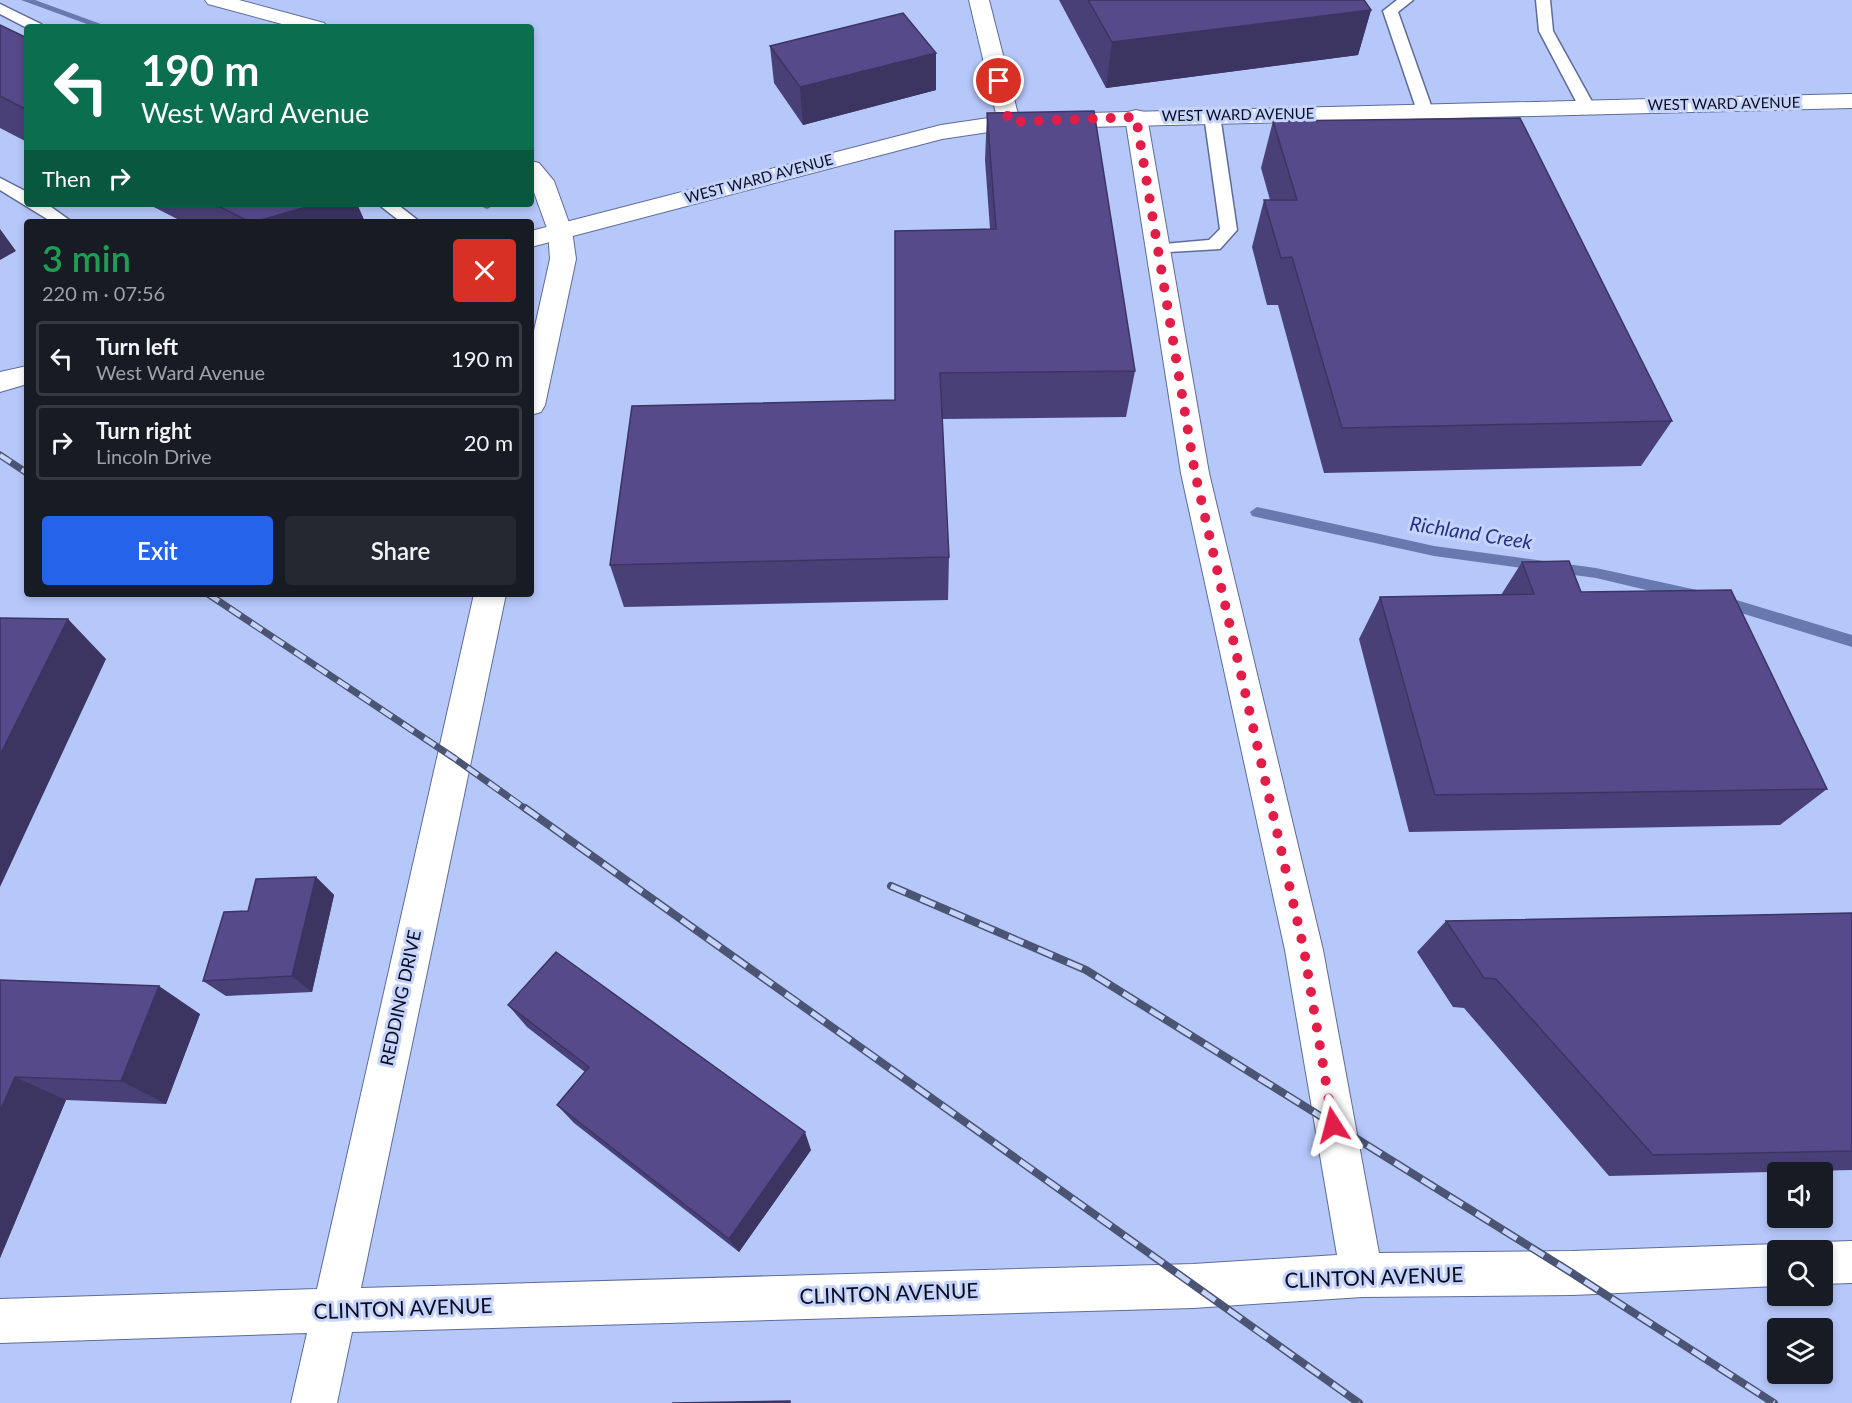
<!DOCTYPE html>
<html lang="en">
<head>
<meta charset="utf-8">
<style>
  :root { --surface:#171b24; --page:#242831; --text:#f1f3f6; --muted:#9ea1a6; --line:#363941; --accent:#2563eb }
  body { margin:0; font-family:Lato,sans-serif; background:var(--page); color:var(--text); height:100vh; display:flex; flex-direction:column; font-size:22px; white-space:nowrap }
  * { box-sizing:border-box; margin:0 }
  p { font-size:20px; color:var(--muted) }
  .icon { flex:none; width:33px; height:33px; fill:none; stroke:currentColor; stroke-width:2; stroke-linecap:round; stroke-linejoin:round }
  .map { position:relative; flex:1; overflow:hidden }
  .panel { position:absolute; left:24px; top:219px; width:510px; height:378px; display:flex; flex-direction:column; background:var(--surface); border-radius:6px; box-shadow:0 3px 9px #0003 }
  .panel>* { flex:none }
  .guide { position:absolute; left:24px; top:24px; width:510px; height:183px; border-radius:6px; box-shadow:0 3px 9px #0003; background:#0b6e4f; color:#fff; overflow:hidden }
  .fabs { position:absolute; left:1767px; top:1162px; display:grid; gap:12px }
  .fabs a { display:grid; place-items:center; width:66px; height:66px; border-radius:6px; background:var(--surface); box-shadow:0 3px 9px #0003; font-size:30px }
  .pin { position:absolute; display:grid; place-items:center; width:51px; height:51px; color:#fff; margin:-26px; border:3px solid #fff; border-radius:50%; box-shadow:0 2px 6px #0007 }
  .me { position:absolute; width:66px; margin:-33px; rotate:351deg; stroke-linejoin:round; filter:drop-shadow(0 0 4px #0008) }
  .turn { display:flex; align-items:center; gap:21px; height:126px; padding:0 18px; font-size:27px }
  .turn .icon { width:78px; height:78px; stroke-width:2.5 }
  .turn b { display:block; font-size:42px; line-height:51px }
  .then { display:flex; align-items:center; height:57px; padding:0 18px; background:#0003; gap:12px; font-size:22px }
  .round { display:grid; place-items:center; flex:none; width:63px; height:63px; border-radius:6px; background:var(--page) }
  .headline { display:flex; align-items:center; justify-content:space-between; height:102px; padding:0 18px }
  h1 { font-size:36px; font-weight:600; line-height:45px; color:#1e9e55 }
  .cta { display:flex; gap:12px; margin-top:auto; padding:12px 18px }
  .cta a { flex:1; height:69px; border-radius:6px; background:var(--accent); color:#fff; font-size:24px; font-weight:600; line-height:69px; text-align:center }
  .cta a+a { background:var(--page); color:var(--text) }
  ul { padding:0; list-style:none }
  li { display:flex; align-items:center; gap:18px; height:75px; margin:0 12px 9px; padding:0 6px; border:3px solid var(--line); border-radius:6px }
  li div { flex:1 }
  li b { display:block; font-size:22px }
  li em { font-style:normal }
  .map>svg:first-child { display:block }
  .lines { fill:none; stroke-linecap:round; stroke-linejoin:round }
  .stream { fill:#6879af; fill-rule:evenodd }
  .lane-casing { stroke:#5e6c99; stroke-width:3 }
  .street-casing { stroke:#5e6c99; stroke-width:2 }
  .secondary-casing { stroke:#5e6c99; stroke-width:2 }
  .lane { fill:#fff; fill-rule:evenodd }
  .street { fill:#fff; fill-rule:evenodd }
  .secondary { fill:#fff; fill-rule:evenodd }
  .rail-far1-casing { stroke:#4b5573; stroke-width:7 }
  .rail-casing { stroke:#4b5573; stroke-width:8 }
  .rail-far1 { stroke:#c6d4fd; stroke-width:4.5; stroke-dasharray:13; stroke-linecap:butt }
  .rail { stroke:#c6d4fd; stroke-width:5; stroke-dasharray:16; stroke-linecap:butt }
  .wall { fill:#4a4078 }
  .shaded-wall { fill:#3c3461 }
  .building { fill:#564a8b; stroke:#3c3461; stroke-width:1.5 }
  .route { stroke:#e11d48; stroke-width:10; stroke-dasharray:0 18 }
  .labels { text-anchor:middle; stroke-width:6; stroke-linejoin:round; paint-order:stroke }
  .far-street-label { font-size:15px; fill:#080d1e; stroke:#c6d4fd }
  .street-label { font-size:18px; fill:#080d1e; stroke:#c6d4fd }
  .water-label { font-size:20px; font-style:italic; fill:#223180; stroke:#c6d4fd }
  .near-street-label { font-size:21px; fill:#080d1e; stroke:#c6d4fd }
</style>
</head>
<body>
<div class="map">
<svg width="1852" height="1403" viewBox="0 0 1852 1403">
  <rect width="100%" height="100%" fill="#b6c7fa"/>
  <g class="lines">
    <!-- stream -->
    <path class="stream" d="M21,0H35L109,27H95Z
      M476,204H491L493,206L487,209Z
      M1257,507L1434,546L1596,568L1697,590L1704,596L1697,602L1596,578L1434,556L1252,516L1250,512Z
      M1720,595L1852,635V647L1715,605L1713,601L1715,597Z"/>
    <defs>
      <path id="lane" d="M1397,0H1413L1398,12L1433,111L1430,114L1425,116L1417,111L1383,11Z
        M1536,0H1550L1553,31L1595,107L1592,110H1582L1579,107L1539,31Z
        M0,4L41,24L43,27L27,28L0,14Z
        M1212,110L1220,115L1237,230L1220,249L1152,253L1149,249L1152,245L1209,240L1220,229L1204,115Z
        M0,178L27,192V204H47L72,222H52L0,190Z
        M378,204H397L420,222H401Z"/>
      <path id="street" d="M205,0H239L324,23L328,27H293L208,4Z
        M969,0H989L1020,122L1017,127H1001L998,122Z
        M1136,110L1144,112L1147,117L1209,473L1323,950L1379,1253L1572,1251L1778,1244L1794,1251H1778V1286L1572,1295L1362,1297L1193,1308L352,1332L337,1403H291L307,1333L0,1343V1299L317,1289L474,594H506L361,1288L1193,1264L1337,1255L1285,950L1181,473L1125,117L1128,112Z
        M531,161L539,163L554,181L572,231L576,259L545,405L541,412L531,415V344L550,259L548,231L531,184Z
        M1852,1241V1283L1822,1284V1251H1806L1807,1248L1822,1242Z"/>
      <path id="secondary" d="M1852,94V108L1009,129L942,139L531,247V231L941,125L1009,115Z
        M27,366V384L0,392V372Z"/>
    </defs>
    <!-- lane casing -->
    <use href="#lane" class="lane-casing"/>
    <!-- street casing -->
    <use href="#street" class="street-casing"/>
    <!-- secondary casing -->
    <use href="#secondary" class="secondary-casing"/>
    <!-- lane -->
    <use href="#lane" class="lane"/>
    <!-- street -->
    <use href="#street" class="street"/>
    <!-- secondary -->
    <use href="#secondary" class="secondary"/>
    <defs>
      <path id="rail-far1" d="M0,455L27,473
        M208,594L454,758L527,810"/>
      <path id="rail" d="M525,808L1359,1403
        M891,886L1086,970L1572,1273L1774,1403"/>
    </defs>
    <!-- rail-far1 casing -->
    <use href="#rail-far1" class="rail-far1-casing"/>
    <!-- rail casing -->
    <use href="#rail" class="rail-casing"/>
    <!-- rail-far1 -->
    <use href="#rail-far1" class="rail-far1"/>
    <!-- rail -->
    <use href="#rail" class="rail"/>
  </g>
  <!-- wall -->
  <path class="wall" d="M1059,0H1364L1371,10L1358,55L1106,88Z
    M0,25L27,38V142L0,128Z
    M770,46L936,53V90L803,125L774,83Z
    M987,113L1135,371L1126,417L942,419L949,557L948,600L624,607L610,565L895,400L990,229L985,160Z
    M1273,121L1672,421L1641,466L1324,473L1278,305H1267L1252,247L1264,200H1270L1261,168Z
    M148,204H357L365,222H183Z
    M1522,562L1581,592L1827,789L1780,825L1409,832L1359,639L1380,597L1501,595Z
    M316,877L334,895L312,992L226,996L203,981L248,911Z
    M1852,913V1170L1609,1176L1464,1008L1453,1007L1417,952L1446,921Z
    M0,980L200,1014L166,1104L66,1100L0,1258Z
    M508,1005L811,1150L739,1252L574,1123L557,1105L585,1072L527,1027Z"/>
  <!-- shaded-wall -->
  <path class="shaded-wall" d="M1371,10L1358,55L1106,88L1112,42Z
    M936,53V90L803,125L800,87Z
    M316,204H357L365,222H254Z
    M0,229L16,251L0,260Z
    M68,619L106,659L0,887V755Z
    M316,877L334,895L312,992L292,976Z
    M159,986L200,1014L166,1104L121,1081Z
    M15,1077L66,1100L0,1258V1111Z
    M805,1132L811,1150L739,1252L729,1239Z"/>
  <!-- building -->
  <path class="building" d="M1088,0H1364L1371,10L1112,42Z
    M903,13L936,53L800,87L770,46Z
    M0,25L27,38V110L0,96Z
    M1094,111L1135,371L940,373L949,557L610,565L632,406L895,400V231L996,229L987,113Z
    M1520,118L1672,421L1342,428L1292,257L1281,258L1264,200H1297L1273,121Z
    M214,204H316L254,222H250Z
    M1569,561L1581,592L1731,590L1827,789L1435,795L1380,597L1534,594L1522,562Z
    M0,618L68,619L0,755Z
    M316,877L292,976L203,981L224,912L248,911L256,879Z
    M1852,913V1151L1653,1155L1496,979L1484,978L1446,921Z
    M556,952L805,1132L729,1239L557,1105L589,1067L508,1005Z
    M0,980L159,986L121,1081L15,1077L0,1111Z
    M790,1401V1403H672Z"/>
  <g class="lines">
    <!-- route -->
    <path class="route" d="M999,81L1009,122L1136,117L1195,473L1304,950L1333,1125"/>
  </g>
  <g class="labels">
    <!-- far-street labels -->
    <g class="far-street-label">
      <text transform="translate(1724 104) rotate(-1)" y="5">WEST WARD AVENUE</text>
      <text transform="translate(1238 115) rotate(-1)" y="5">WEST WARD AVENUE</text>
      <text transform="translate(759 179) rotate(-15)" y="5">WEST WARD AVENUE</text>
    </g>
    <!-- street labels -->
    <g class="street-label">
      <text transform="translate(401 998) rotate(-78)" y="6">REDDING DRIVE</text>
    </g>
    <!-- water labels -->
    <g class="water-label">
      <text transform="translate(1471 533) rotate(9)" y="7">Richland Creek</text>
    </g>
    <!-- near-street labels -->
    <g class="near-street-label">
      <text transform="translate(1374 1278) rotate(-2)" y="7">CLINTON AVENUE</text>
      <text transform="translate(889 1294) rotate(-2)" y="7">CLINTON AVENUE</text>
      <text transform="translate(403 1309) rotate(-2)" y="7">CLINTON AVENUE</text>
    </g>
  </g>
</svg>
<div class="fabs">
<a><svg class="icon" aria-label="sound" viewBox="0 0 24 24"><path d="M4 9h4l5-4v14l-5-4H4zM17 9q2 3 0 6"/></svg></a>
<a><svg class="icon" aria-label="search" viewBox="0 0 24 24"><circle cx="10" cy="10" r="6"/><path d="M15 15l6 6"/></svg></a>
<a><svg class="icon" aria-label="layers" viewBox="0 0 24 24"><path d="M12 4l9 5-9 5-9-5zM3 14l9 5 9-5"/></svg></a>
</div>
<div class="pin" style="left:999px;top:81px;background:#d93025"><svg class="icon" aria-label="arrive" viewBox="0 0 24 24"><path d="M6 21V4h12l-3 4 3 4H6"/></svg></div>
<svg class="me" style="left:1333px;top:1125px" viewBox="-20 -20 40 40"><path d="M0-17L14 15 0 8-14 15z" fill="#e11d48" stroke="#fff" stroke-width="4"/></svg>
<div class="guide">
<div class="turn"><svg class="icon" aria-label="left" viewBox="0 0 24 24"><path d="M17 20v-9H6M10 6l-5 5 5 5"/></svg><div><b>190 m</b>West Ward Avenue</div></div>
<div class="then">Then<svg class="icon" aria-label="right" viewBox="0 0 24 24"><path d="M7 20v-9h11M14 6l5 5-5 5"/></svg></div>
</div>
<section class="panel">
<div class="headline"><div><h1>3 min</h1><p>220 m · 07:56</p></div><a class="round" style="background:#d93025;color:#fff"><svg class="icon" aria-label="close" viewBox="0 0 24 24"><path d="M6 6l12 12M18 6L6 18"/></svg></a></div>
<ul>
<li><svg class="icon" aria-label="left" viewBox="0 0 24 24"><path d="M17 20v-9H6M10 6l-5 5 5 5"/></svg><div><b>Turn left</b><p>West Ward Avenue</p></div><em>190 m</em></li>
<li><svg class="icon" aria-label="right" viewBox="0 0 24 24"><path d="M7 20v-9h11M14 6l5 5-5 5"/></svg><div><b>Turn right</b><p>Lincoln Drive</p></div><em>20 m</em></li>
</ul>
<div class="cta"><a>Exit</a><a>Share</a></div>
</section>
</div>
</body>
</html>
